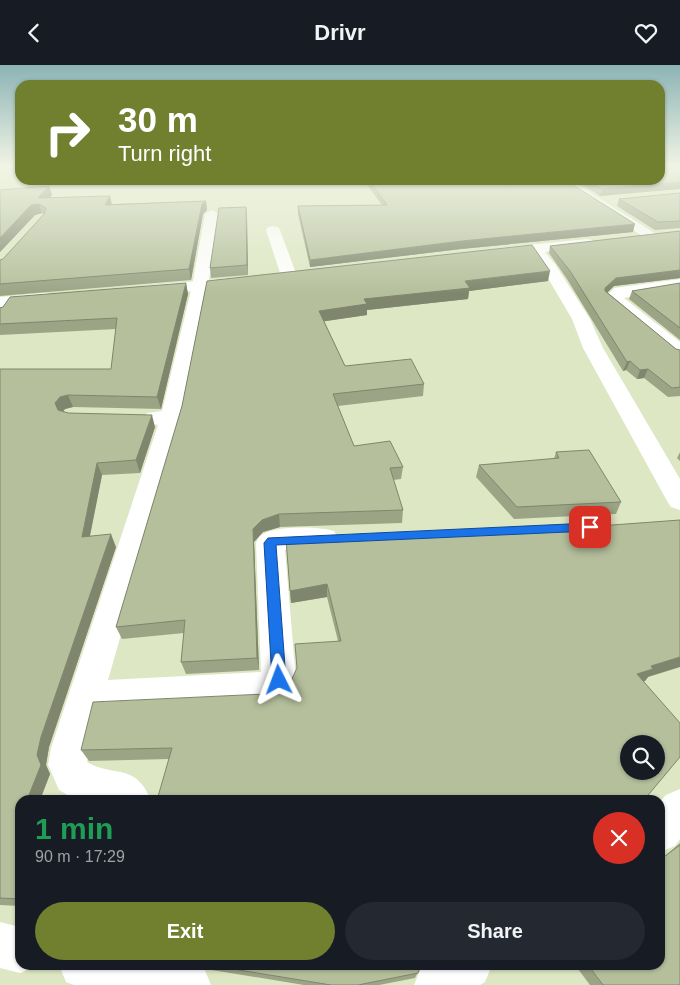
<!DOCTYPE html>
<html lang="en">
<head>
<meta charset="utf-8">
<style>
  :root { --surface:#171b24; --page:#242831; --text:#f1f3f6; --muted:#9ea1a6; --accent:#70802e }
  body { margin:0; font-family:Helvetica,sans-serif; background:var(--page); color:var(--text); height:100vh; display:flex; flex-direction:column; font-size:19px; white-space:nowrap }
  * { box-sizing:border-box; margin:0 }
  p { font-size:16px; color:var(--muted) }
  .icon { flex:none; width:28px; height:28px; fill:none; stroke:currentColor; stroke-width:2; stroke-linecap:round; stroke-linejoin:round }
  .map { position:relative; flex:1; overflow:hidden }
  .panel { position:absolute; left:15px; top:730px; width:650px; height:175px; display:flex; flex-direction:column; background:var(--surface); border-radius:15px; box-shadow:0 1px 4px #0004 }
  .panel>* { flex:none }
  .banner { position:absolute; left:15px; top:15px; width:650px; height:105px; border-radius:15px; box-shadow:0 1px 4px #0004; background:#70802e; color:#fff; overflow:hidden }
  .buttons { position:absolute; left:620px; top:670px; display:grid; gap:10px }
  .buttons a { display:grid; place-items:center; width:45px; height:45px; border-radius:50%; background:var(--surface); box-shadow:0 1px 4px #0004; font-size:25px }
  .pin { position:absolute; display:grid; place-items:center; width:42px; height:42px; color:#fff; margin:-21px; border-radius:10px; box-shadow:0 2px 8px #0006 }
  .me { position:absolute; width:55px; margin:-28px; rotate:357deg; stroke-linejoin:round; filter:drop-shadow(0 0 4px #0008) }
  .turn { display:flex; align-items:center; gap:18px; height:105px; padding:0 20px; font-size:22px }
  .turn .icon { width:65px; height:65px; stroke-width:2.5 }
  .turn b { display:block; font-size:35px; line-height:42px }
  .round { display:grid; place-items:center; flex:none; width:52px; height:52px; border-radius:26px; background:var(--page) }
  .head { display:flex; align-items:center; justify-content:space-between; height:85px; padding:0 20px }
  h1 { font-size:30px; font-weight:700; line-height:38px; color:#1e9e55 }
  .action { display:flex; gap:10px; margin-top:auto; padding:10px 20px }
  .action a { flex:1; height:58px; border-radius:30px; background:var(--accent); color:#fff; font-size:20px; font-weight:700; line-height:58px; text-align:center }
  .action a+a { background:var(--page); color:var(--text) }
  header { display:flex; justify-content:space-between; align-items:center; height:65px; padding:0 20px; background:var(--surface); font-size:22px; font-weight:700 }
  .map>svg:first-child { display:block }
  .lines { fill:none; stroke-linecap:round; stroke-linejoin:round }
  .minor { fill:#fff; fill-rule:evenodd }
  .tertiary { fill:#fff; fill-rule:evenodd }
  .wall { fill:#9ca486 }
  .shaded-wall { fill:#7f866d }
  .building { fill:#b5bf9c; stroke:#7f866d; fill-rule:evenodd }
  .route { fill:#1a73e8; stroke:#114b97 }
</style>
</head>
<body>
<header><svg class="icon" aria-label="back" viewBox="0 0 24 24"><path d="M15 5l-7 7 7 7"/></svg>Drivr<svg class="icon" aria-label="heart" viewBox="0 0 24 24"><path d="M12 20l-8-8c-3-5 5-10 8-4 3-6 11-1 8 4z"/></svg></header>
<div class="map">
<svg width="680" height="920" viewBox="0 0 680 920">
  <rect width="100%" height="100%" fill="#dde7c3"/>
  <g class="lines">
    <!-- minor -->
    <path class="minor" d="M556,115H571L659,171L657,174H647Z
      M212,145L219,149L208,221L183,353L108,615L261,607L256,478C258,474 259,471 263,469C277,461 318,461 334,466L338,473L334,480L324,483L285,485L296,615L289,631L267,639L99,647L87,697C115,713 135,697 151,735H79L71,732L59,725L48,700L51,683L158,360L147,358L144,353L147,348L162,346L192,221L205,149Z
      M273,161L278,162L280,165L297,211L295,214H283L281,211L266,165L268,162Z
      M535,179L540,181L555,199L590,254L603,283L680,414V445L671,442L667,436L583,283L572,254L542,203L527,184L530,181Z
      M680,214V224L624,233L680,277V293L673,291L604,233L614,223Z
      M680,724V774L675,781L660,787V736L666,730Z
      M0,857L20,862V900H37L36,901L20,908L0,903Z
      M59,900H197L204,903L211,920H74L66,917Z
      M426,900H492L485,917L480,920H414L421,903Z"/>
    <!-- tertiary -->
    <path class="tertiary" d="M587,174L592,175L594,178L592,181L498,193L493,191L490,188L493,185L498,183Z
      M244,212L250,213L252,217L250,221L150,230L144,229L141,225L144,221L150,220Z
      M45,228L51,229L54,233L51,237L0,242V232Z"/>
  </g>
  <!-- wall -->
  <path class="wall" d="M365,115H565L633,167L461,184L310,202L298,149V141L382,140L365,117Z
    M575,115H660L600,131Z
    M49,121L52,130L50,132L112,139L206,136L207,145L203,149L191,215L0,231V195L3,194L44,149L42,148L35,150L0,187V125Z
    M680,128V163L655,165L617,141L619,134Z
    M246,142L247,151L248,210L211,213L210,203Z
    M680,166V213L614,221L607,227L676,284L680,285V331L668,332L644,313L637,314L626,305L623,306L567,214L549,188L550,181Z
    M207,216H548L469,226L468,234L367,245V250L324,256L345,301L424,319L423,331L338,341L354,381L403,402L401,414L393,415L403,445L402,458L280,462L263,467L254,477L259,605L186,609L181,597L184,568L122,574L116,562L182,341Z
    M186,218L188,229L161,344L73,342L65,344L63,346L68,348L155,362L140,408L102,410L90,471L116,482L49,682L46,700L50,709L40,735H20V841L0,840V304H111L116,264L0,270V243Z
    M680,218V275L629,234L632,226Z
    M556,387L621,437L616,449L514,454L476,412L479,400L554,394Z
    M680,387V396L677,393Z
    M558,464L648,612L645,616L169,694L89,696L81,685L265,629L289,620L338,576L327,532L291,538L286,474Z
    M680,778V920H590L575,900H660L665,791Z
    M200,900H423L421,901L415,913L379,920H304L206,904Z"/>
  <!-- shaded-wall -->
  <path class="shaded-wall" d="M680,117V124L600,131L602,124Z
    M49,121L52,130L42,141L38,133Z
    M110,131L112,140H105Z
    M206,136L207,145L203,149L191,215L189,204L202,139Z
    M39,139L42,148L35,150L0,187V173L31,140Z
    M246,142L247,151L248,210L247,200Z
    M635,159L633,167L461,184L310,202V195L462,176Z
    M680,205V213L614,221L603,232L605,223L616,213Z
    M550,206L548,216L469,226L468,234L367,245V250L320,257L319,246L364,234L465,216Z
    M186,218L188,229L161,344L157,332Z
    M630,296L626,305L623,306L627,297Z
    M648,304L644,313L637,314L640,305Z
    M68,330L73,342L65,344L60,350L55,338L60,332Z
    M152,350L155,362L140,408L136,395Z
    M97,398L102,410L87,485L82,472Z
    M279,449L280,462L263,467L254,477L259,605L257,593L253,464L262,455Z
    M111,469L116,482L49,682L46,700L50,709L40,735H27L41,672Z
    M327,519V532L291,538L290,526Z
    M680,592V602L648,612L645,616L628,621L637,609L651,601Z"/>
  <!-- building -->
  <path class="building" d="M660,100L662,101L680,100V117L602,124L587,115H660Z
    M369,115H565L635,159L462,176L310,195L298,141L387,140Z
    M49,121L38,133L110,131L105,140L206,136L202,139L189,204L0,219V195L3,194L44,149L46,143L39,139L31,140L0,173V125Z
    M680,128V156L658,157L619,134Z
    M246,142L247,200L210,203L219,143Z
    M680,166V205L616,213L605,223V226L676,284L680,285V322L672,323L648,304L640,305L630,296L627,297L570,206L550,181Z
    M532,180L550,206L465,216L470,223L364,234L367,239L319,246L345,301L411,294L424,319L333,329L354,381L390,376L403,402L390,403L403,445L279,449L262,455L253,464L257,593L181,597L185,555L116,562L182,341L207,216Z
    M186,218L157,332L68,330L60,332L55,338L58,345L68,348L152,350L136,395L97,398L82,472L111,469L41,672L37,690L41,700L27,735H20V834L0,833V304H111L117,253L0,259V243L3,242L10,232Z
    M680,218V263L632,226Z
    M589,385L621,437L517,442L479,400L559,393L556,387Z
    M680,455V592L651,601L653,604L637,609L680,658V692L644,735H157L172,683L81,685L93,637L265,629L289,620L297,603L295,579L341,576L327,519L290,526L286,474L558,464ZM629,679H656V706H629Z
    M680,780V920H603L588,900H660V782L665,791Z
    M208,900H421L418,908L358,920H331Z"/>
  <!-- sky -->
  <linearGradient id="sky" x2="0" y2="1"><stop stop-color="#8cb3b5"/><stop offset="0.44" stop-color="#f0f4e4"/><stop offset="1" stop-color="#f0f4e4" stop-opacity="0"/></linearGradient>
  <rect width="680" height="229" fill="url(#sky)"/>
  <!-- route -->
  <path class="route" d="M590,458L595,462L590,466L276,480L286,615L284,619L279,621L274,619L272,615L264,478L268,473Z"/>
</svg>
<div class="buttons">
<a><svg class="icon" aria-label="search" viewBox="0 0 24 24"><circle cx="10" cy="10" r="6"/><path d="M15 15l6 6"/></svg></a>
</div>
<div class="pin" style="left:590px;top:462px;background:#d93025"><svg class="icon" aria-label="arrive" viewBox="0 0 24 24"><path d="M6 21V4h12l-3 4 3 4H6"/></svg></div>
<svg class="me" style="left:279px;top:615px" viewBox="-20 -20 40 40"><path d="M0-17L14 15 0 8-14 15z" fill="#1a73e8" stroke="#fff" stroke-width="4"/></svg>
<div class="banner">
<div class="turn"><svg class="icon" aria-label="right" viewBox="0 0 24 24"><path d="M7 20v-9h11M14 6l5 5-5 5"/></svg><div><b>30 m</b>Turn right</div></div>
</div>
<section class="panel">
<div class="head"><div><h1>1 min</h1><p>90 m · 17:29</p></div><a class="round" style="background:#d93025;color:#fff"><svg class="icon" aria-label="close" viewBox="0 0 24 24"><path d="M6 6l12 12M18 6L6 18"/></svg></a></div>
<div class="action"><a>Exit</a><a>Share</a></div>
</section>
</div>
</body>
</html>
